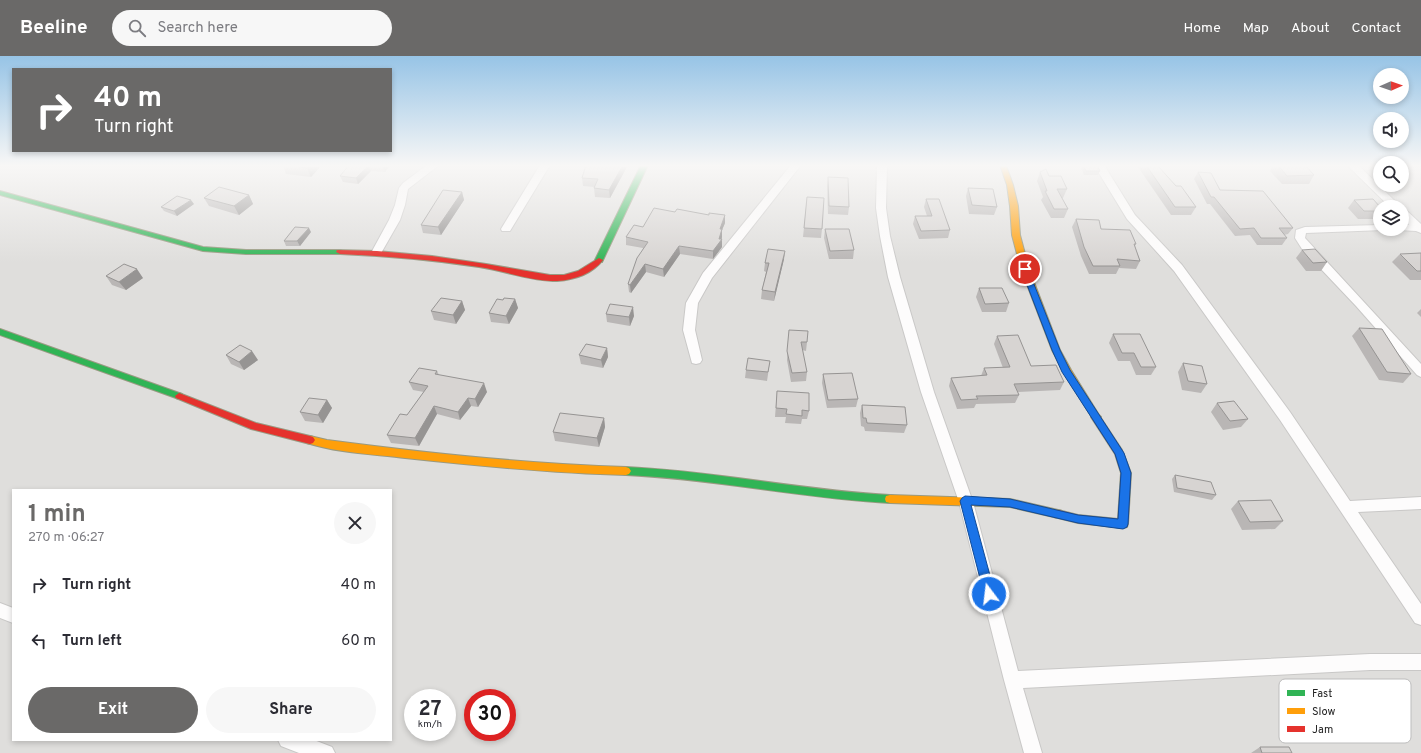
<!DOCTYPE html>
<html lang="en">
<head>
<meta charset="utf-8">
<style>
  :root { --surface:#fff; --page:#f7f7f7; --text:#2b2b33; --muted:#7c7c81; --accent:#6a6968 }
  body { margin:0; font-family:Overpass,sans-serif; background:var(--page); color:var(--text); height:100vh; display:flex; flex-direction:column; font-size:15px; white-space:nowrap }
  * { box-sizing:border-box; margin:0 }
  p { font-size:13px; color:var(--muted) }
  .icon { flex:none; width:22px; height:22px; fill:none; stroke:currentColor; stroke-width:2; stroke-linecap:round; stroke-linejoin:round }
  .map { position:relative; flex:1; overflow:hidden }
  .details { position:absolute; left:12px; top:433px; width:380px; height:252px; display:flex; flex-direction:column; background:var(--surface); border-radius:0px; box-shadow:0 2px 6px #0003 }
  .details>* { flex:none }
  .top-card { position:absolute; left:12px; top:12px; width:380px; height:84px; border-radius:0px; box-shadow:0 2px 6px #0003; background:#6a6968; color:#fff; overflow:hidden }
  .needle { width:26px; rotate:88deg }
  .fabs { position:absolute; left:1373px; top:12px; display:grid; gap:8px }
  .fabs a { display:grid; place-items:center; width:36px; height:36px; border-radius:50%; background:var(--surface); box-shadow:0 2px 6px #0003; font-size:20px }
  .speed { position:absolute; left:404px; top:633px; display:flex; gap:8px; font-size:20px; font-weight:700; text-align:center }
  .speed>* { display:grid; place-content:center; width:52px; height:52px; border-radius:50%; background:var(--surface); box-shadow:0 2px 6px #0003; line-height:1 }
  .speed small { font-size:10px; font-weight:400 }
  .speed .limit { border:6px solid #d22; background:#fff; color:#111 }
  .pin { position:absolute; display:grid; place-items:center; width:34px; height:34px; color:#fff; margin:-17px; border:2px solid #fff; border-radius:50%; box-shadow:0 1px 4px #0007 }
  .me { position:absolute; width:44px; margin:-22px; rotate:345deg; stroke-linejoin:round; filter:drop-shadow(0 0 3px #0008) }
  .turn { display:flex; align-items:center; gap:14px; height:84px; padding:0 16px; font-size:18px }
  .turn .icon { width:52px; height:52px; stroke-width:2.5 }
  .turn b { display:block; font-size:28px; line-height:34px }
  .round { display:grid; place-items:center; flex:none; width:42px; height:42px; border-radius:21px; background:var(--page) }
  .headline { display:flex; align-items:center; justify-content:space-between; height:68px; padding:0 16px }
  h1 { font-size:24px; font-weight:700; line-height:30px; color:var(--accent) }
  .cta { display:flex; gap:8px; margin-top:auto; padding:8px 16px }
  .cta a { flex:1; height:46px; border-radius:24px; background:var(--accent); color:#fff; font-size:16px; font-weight:700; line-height:46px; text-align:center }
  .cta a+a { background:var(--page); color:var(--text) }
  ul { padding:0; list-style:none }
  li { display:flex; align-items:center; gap:12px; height:56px; padding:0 16px }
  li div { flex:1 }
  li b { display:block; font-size:15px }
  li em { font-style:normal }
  header { display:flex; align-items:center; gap:24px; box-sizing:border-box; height:56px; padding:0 20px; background:var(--accent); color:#fff }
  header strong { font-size:19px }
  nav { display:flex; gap:22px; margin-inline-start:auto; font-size:14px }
  .search { width:280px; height:36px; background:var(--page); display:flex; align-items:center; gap:10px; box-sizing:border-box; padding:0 14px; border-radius:22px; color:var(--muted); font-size:15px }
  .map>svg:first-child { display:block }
  .residential { fill:#dfdedc; fill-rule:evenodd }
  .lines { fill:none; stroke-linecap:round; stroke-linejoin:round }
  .street-casing { stroke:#c9c8c7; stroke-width:2 }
  .fast-casing { stroke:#999a82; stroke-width:2 }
  .slow-casing { stroke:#999a82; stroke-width:2 }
  .jam-casing { stroke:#999a82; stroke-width:2 }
  .street { fill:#fdfcfc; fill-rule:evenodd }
  .fast { fill:#30b455; fill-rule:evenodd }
  .slow { fill:#ff9f0a; fill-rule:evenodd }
  .jam { fill:#e5322d; fill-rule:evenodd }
  .wall { fill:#b9b6b5 }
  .shaded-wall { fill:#969493 }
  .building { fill:#d7d4d2; stroke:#969493 }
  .route { fill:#1a73e8; stroke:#114b97 }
  .key { fill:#fff; stroke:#bdbdbd; stroke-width:1 }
  .key-label { font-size:11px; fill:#222 }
</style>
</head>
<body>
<header>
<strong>Beeline</strong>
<div class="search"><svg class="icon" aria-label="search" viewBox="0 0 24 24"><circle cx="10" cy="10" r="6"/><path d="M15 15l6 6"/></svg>Search here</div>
<nav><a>Home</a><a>Map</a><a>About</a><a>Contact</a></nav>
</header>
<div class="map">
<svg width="1421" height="697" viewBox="0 0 1421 697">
  <rect width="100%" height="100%" fill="#f0eeeb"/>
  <!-- residential -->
  <path class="residential" d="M0,109H1380V129H1402V109H1421V697H0ZM1380,151H1402V173H1380ZM13,434H391V684H13ZM413,642H447V676H413ZM473,642H507V676H473Z"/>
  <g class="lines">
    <defs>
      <path id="street" d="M427,109H439L408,133L405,149L400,164L380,199H372L371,197L389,164L395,149L399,132L403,127Z
        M540,109H550L510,175H502L501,173Z
        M791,109H801L712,222L698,247L695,274L702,304L700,307L696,308L692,307L683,274L686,247L703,217Z
        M877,109H887L886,152L890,180L900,221L934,336L973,446L1018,615L1370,598H1421V614H1370L1023,632L1042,697H1024L1004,624L959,446L921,336L888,221L880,180L876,152Z
        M1094,109H1104L1135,159L1182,209L1290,356L1350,445L1421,441V453L1358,456L1421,548V569L1415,567L1280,364L1174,215L1127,163Z
        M1347,109H1358L1401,151H1390Z
        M1402,153L1406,154L1421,168V177L1416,175L1398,174L1397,173H1402V169H1409L1402,162Z
        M1380,169V173H1385L1384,174L1306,177L1305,182L1421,308V321L1417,319L1356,250L1302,193L1295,182L1296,174L1305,171Z
        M0,547L13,552V567L0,562Z
        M278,684H314L332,691L335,697H299L281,690Z"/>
      <path id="fast" d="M641,109H648L603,204L602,206H596L595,204Z
        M0,135L203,191L246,194H340L344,196L340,198H246L203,195L0,139Z
        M0,273L182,338L183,340L179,343L176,342L0,279Z
        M626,411C715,415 801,434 890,439L894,440L895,443L894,446L890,447C801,442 715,423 626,419L623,418L621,415L623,412Z"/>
      <path id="slow" d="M1000,109H1006L1013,129L1018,150L1020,179L1029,213L1060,294L1071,314L1099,359L1101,361L1099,363H1093L1064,317L1052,294L1021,213L1012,179L1010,150L1007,129Z
        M310,380L327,384C426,397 526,408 626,411L629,412L631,415L629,418L626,419C552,417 479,410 405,402C373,398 338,397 307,387L305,384L307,381Z
        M890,439L1010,443L1058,454L1062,455L1063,458L1062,461L1058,462L1010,451L890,447L886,446L885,443L886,440Z"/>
      <path id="jam" d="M337,194L377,195L432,200L486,208L550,219H564L578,215L599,202L603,204C592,218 574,224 557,225C531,225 505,215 479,211C433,204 387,200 340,198L336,196Z
        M179,337L256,367L310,380L313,381L315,384L313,387L310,388L251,373L176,342L175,340Z
        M1096,358L1099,359L1122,394L1131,417L1128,468L1127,471L1123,472L1078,467L1054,461L1053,458L1054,455L1058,454L1078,459L1118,463L1121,417L1115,398L1091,361L1093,359Z"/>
    </defs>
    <!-- street casing -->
    <use href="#street" class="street-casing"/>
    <!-- fast casing -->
    <use href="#fast" class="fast-casing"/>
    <!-- slow casing -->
    <use href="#slow" class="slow-casing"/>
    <!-- jam casing -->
    <use href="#jam" class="jam-casing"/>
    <!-- street -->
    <use href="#street" class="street"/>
    <!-- fast -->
    <use href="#fast" class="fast"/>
    <!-- slow -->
    <use href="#slow" class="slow"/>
    <!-- jam -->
    <use href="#jam" class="jam"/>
  </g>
  <!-- wall -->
  <path class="wall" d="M283,109H319L320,111L311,121L286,118Z
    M349,109H390L385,116L371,115L358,128L343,126L340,120Z
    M586,109H628L610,142L595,141L594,132L595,131L583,130L582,122Z
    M1080,109H1097L1100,115L1098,119H1084Z
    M1139,109H1157L1196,151L1191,159H1171L1138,111Z
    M1274,109H1305L1314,119L1309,128H1282L1270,115Z
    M1040,116L1067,133L1063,142H1062L1068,153L1064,162H1051L1041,144L1043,141L1037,125Z
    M1198,116L1220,134L1293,172L1288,178L1284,179L1287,182L1282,189H1257L1250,179L1235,180L1210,148H1207L1194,123Z
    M828,121L849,151L848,159L828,158L827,130Z
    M968,132L997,151L994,159L969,158L966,140Z
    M462,136L464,144L441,179L423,177L421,169Z
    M249,139L253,148L239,159L209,150L204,142Z
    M807,141L822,173L821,182L803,181Z
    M926,143L950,174L948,182L919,183L913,168L915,160H927L924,151Z
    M1354,144L1380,151V159L1377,163H1358L1348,152Z
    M194,148L177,160L164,155L161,151Z
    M1076,163L1101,173L1136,188L1135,190L1140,205L1136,213L1119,212L1116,218H1089L1081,200L1072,171Z
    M725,167L722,174V181L721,183L722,191L713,203L680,198L664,221L646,216L631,237L629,236L628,228L643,192L626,189V181L643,171Z
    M825,173L854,194L853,203H829L824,182Z
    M311,176L300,190H286L284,185Z
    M1302,194L1327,206L1321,215H1306L1296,202Z
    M1421,197V224H1410L1392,206L1400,198Z
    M784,203L774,245L761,243L762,234L766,216L764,215L765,207Z
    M106,220L143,222L126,234L112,229Z
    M979,232L1009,247L1006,256H982L976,241Z
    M515,243L518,252L509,268L491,266L489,257Z
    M462,245L465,254L456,268L434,264L431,255Z
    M1421,253V261L1417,257Z
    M606,258L634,260L630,270L607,266Z
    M1359,272L1411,318L1403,327L1379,324L1352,280Z
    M789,274L807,286L806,295L802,294L807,316L806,325L791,326L787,304Z
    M1113,278L1156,311L1151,319H1136L1130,305H1118L1109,287Z
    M997,280L1031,310L1064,326L1060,334L1018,336L1019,339L1015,347L976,348L974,352L957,353L949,330L951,322L981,320L984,312H1003L994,288Z
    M607,292L608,301L603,312L581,308L579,299Z
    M226,299L258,304L244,314L231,308Z
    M770,305L767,325L745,322L746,314Z
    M1183,307L1207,328L1201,337L1182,334L1178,316Z
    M437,315L439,319L487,336L478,351L471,350L460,364L437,358L419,390L391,387L387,379L407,359L424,336L413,334L409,326Z
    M823,318L858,343L856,351L827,352L822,327Z
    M777,335L809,355L807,363H802L801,368L785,367L786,361H775Z
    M327,344L332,352L323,367L305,365L300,356Z
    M1217,347L1248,363L1241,371L1223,374L1211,356Z
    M862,349L907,369L904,377L865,375L864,371L861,370L860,357Z
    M604,362L605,371L599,391L555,385L553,376Z
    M1175,419L1216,439L1212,444L1174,436L1172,423Z
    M1238,445L1283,465L1275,473L1242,474L1231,453Z
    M1260,691L1292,697H1251Z"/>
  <!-- shaded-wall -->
  <path class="shaded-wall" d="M310,109H319L320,111L311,121L307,112Z
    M369,109L371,115L358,128L356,122Z
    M383,109H390L385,116L383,110Z
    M623,109H628L610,142L609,134Z
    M462,136L464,144L441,179L438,171Z
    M249,139L253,148L239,159L234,150Z
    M191,144L194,148L177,160L174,155Z
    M725,159V167L722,174V181L721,185L722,183V191L713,203V195L720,173Z
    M309,172L311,176L300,190L297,185Z
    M679,190L680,198L664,221L663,213Z
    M785,195L784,203L774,245L775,236Z
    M645,208L646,216L631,237L630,229Z
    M137,213L143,222L126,234L119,226Z
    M515,243L518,252L509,268L506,260Z
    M462,245L465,254L456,268L453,259Z
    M633,251L634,260L630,270L629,261Z
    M607,292L608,301L603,312L601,304Z
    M252,295L258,304L244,314L239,306Z
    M484,327L487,336L478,351L475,343Z
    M468,342L471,350L460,364L458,356Z
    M327,344L332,352L323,367L318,359Z
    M434,350L437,358L419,390L415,382Z
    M604,362L605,371L599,391L597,382Z"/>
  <!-- building -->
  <path class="building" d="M286,109H310L307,112Z
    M349,109H369L356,122L340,120Z
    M370,109H383V110Z
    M586,109H623L609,134L594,132L598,123L582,122Z
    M1083,109H1097L1100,115H1086Z
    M1146,109H1157L1176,130H1181L1196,151H1175Z
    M1278,109H1305L1314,119L1287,120Z
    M1046,113L1049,120H1061L1067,133H1057L1068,153H1054L1045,135H1047L1040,116Z
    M1198,116L1211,117L1220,134L1263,135L1293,172H1279L1287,182H1261L1254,172L1240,173L1214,141H1211Z
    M828,121L848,122L849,151L829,150Z
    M219,131L249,139L234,150L204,142Z
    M968,132L993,133L997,151L972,149Z
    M443,134L462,136L438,171L421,169Z
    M177,140L191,144L174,155L161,151Z
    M807,141L824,142L822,173L804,172Z
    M926,143H939L950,174L921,175L915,160H932Z
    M1373,143L1380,151V155H1364L1354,144Z
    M654,152L675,156L677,153L709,159V157L725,159L720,173H722L719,183H722L713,195L679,190L663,213L645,208L630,229L628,228L637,202L648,186L626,181L634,169L643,171Z
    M1076,163L1099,164L1101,173L1130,174L1136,188H1134L1140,205L1117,203L1120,210H1093L1084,191Z
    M295,171L309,172L297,185H284Z
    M825,173H849L854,194L830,195Z
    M768,193L785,195L775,236L762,234L769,207H765Z
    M1315,193L1327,206L1313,207L1302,194Z
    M1421,197V215H1417L1400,198Z
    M124,208L137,213L119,226L106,220Z
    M979,232H1002L1009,247L985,248Z
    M441,242L462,245L453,259L431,255Z
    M504,242L515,243L506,260L489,257L497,243L503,244Z
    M610,248L633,251L629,261L606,258Z
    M1359,272L1382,273L1411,318L1387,316Z
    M789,274L808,275L807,286H801L807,316L792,317L787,295Z
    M1113,278H1140L1156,311H1141L1134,297H1122Z
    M1018,279L1031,310L1056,309L1064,326L1014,328L1019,339L976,340L978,343L961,344L951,322L987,319L984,312L1010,311L997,280Z
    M586,288L607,292L601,304L579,299Z
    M240,289L252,295L239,306L226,299Z
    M748,302L770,305L768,316L746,314Z
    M1183,307L1202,310L1207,328L1188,325Z
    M419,312L437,315L435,318L484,327L475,343L468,342L458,356L434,350L415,382L387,379L400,358L407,359L428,330L409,326Z
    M852,317L858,343L828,344L823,318Z
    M777,335L809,337V355L802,354V360L786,358L787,353L776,352Z
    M309,342L327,344L318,359L300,356Z
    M1234,345L1248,363L1230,365L1217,347Z
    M862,349L905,351L907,369L867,367L866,362H863Z
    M560,357L604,362L597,382L553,376Z
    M1175,419L1211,426L1216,439L1177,432Z
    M1271,444L1283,465L1250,466L1238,445Z
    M1260,691H1289L1292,697H1262Z"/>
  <!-- sky -->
  <linearGradient id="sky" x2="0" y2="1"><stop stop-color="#97c4e6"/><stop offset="0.53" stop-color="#f8f7f6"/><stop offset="1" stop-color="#f8f7f6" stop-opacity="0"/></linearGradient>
  <rect width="1421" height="207" fill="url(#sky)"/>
  <!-- route -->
  <path class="route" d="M1025,210L1028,213L1060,294L1070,314L1124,397L1131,417L1128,468L1127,471L1123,473L1078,467L1010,451L971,449L995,538L993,541L989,543L985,541L984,538L960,445L962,442L965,440L1010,443L1078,459L1118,463L1121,417L1115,398L1062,316L1052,294L1021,213Z"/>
  <!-- legend -->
  <rect x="1279" y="623" width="132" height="64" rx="6" class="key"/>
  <rect x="1287" y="634" width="18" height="6" fill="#30b455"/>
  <rect x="1287" y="652" width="18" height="6" fill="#ff9f0a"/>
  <rect x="1287" y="670" width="18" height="6" fill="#e5322d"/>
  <g class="key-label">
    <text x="1312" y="641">Fast</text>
    <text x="1312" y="659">Slow</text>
    <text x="1312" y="677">Jam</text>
  </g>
</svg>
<div class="fabs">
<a><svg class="needle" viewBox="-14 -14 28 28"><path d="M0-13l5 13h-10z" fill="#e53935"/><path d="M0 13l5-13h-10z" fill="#7c7c81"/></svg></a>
<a><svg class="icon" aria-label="sound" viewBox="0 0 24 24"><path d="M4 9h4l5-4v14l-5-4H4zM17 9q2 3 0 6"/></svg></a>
<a><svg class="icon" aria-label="search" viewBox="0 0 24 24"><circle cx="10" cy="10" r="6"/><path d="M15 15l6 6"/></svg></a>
<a><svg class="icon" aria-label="layers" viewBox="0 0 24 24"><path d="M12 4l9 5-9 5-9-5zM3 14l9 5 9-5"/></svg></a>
</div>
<div class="speed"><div>27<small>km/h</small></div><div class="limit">30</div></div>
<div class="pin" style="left:1025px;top:213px;background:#d93025"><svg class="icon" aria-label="arrive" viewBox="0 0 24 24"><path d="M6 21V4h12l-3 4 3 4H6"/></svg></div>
<svg class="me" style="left:989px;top:538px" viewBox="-20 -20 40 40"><circle r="17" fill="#1a73e8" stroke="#fff" stroke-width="3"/><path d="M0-11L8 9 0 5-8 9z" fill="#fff"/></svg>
<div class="top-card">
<div class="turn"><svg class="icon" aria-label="right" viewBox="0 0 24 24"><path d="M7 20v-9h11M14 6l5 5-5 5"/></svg><div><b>40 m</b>Turn right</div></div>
</div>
<section class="details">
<div class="headline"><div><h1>1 min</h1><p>270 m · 06:27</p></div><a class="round"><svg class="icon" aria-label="close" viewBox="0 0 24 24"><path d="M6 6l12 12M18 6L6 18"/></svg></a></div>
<ul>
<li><svg class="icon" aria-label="right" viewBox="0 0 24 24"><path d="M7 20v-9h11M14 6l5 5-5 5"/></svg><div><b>Turn right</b></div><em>40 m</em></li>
<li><svg class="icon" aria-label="left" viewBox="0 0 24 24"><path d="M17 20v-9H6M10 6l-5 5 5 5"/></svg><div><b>Turn left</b></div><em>60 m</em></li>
</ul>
<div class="cta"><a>Exit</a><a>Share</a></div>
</section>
</div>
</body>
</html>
